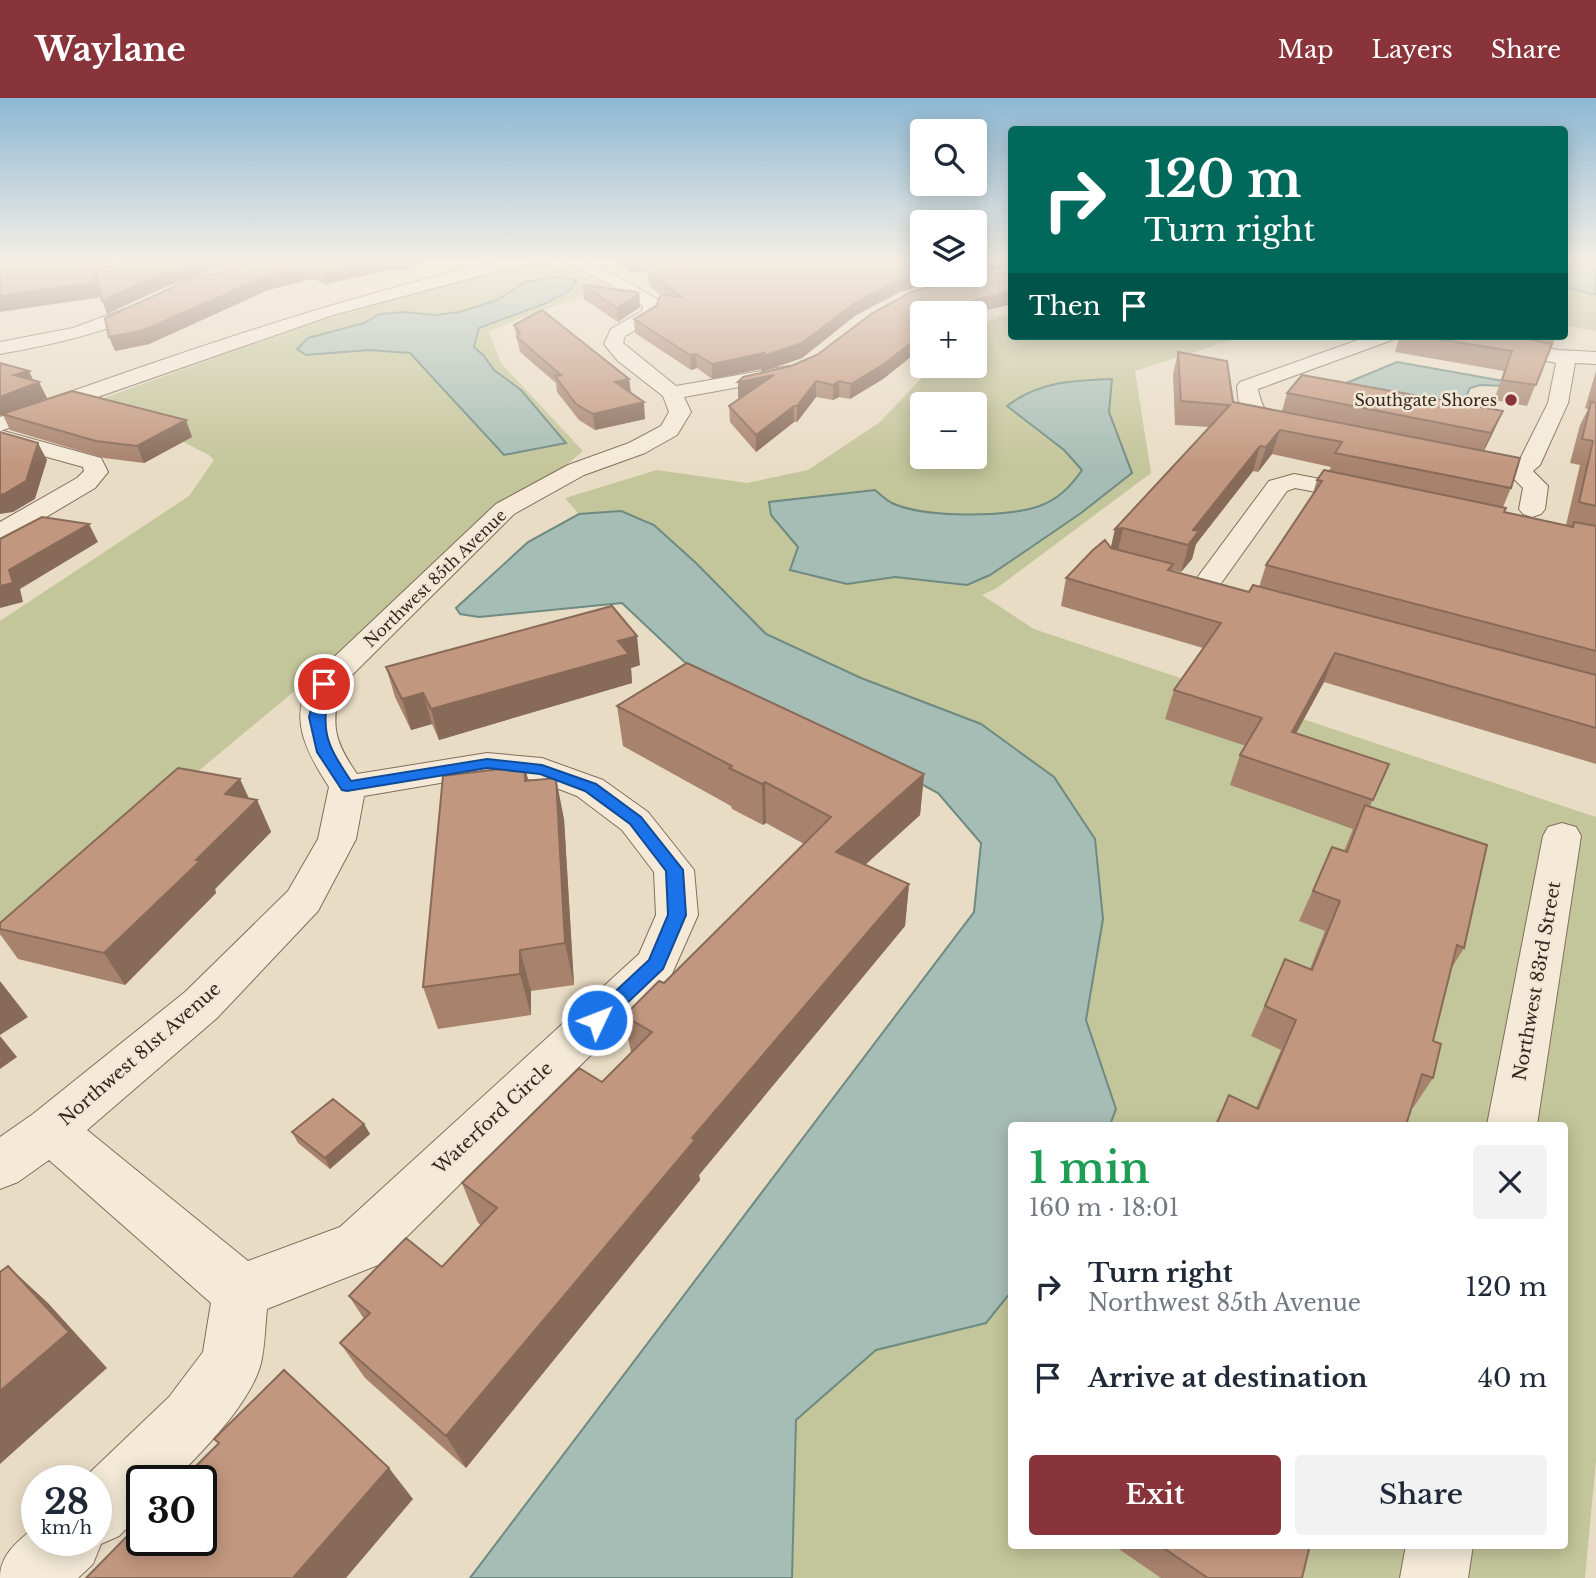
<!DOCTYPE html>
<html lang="en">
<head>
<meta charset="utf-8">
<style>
  :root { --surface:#fff; --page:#f2f2f3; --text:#1f2937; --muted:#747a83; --accent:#89343b }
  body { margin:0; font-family:"Libre Baskerville",serif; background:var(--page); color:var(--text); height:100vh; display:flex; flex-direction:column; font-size:26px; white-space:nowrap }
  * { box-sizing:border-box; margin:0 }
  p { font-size:23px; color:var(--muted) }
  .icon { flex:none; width:38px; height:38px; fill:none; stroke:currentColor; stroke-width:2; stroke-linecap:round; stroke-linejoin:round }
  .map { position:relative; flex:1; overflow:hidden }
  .sheet { position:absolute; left:1008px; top:1024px; width:560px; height:427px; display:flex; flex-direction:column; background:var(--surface); border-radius:7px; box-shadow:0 4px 18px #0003 }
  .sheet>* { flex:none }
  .top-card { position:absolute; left:1008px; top:28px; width:560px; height:214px; border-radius:7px; box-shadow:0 4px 18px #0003; background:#00695c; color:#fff; overflow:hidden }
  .fabs { position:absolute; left:910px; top:21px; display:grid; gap:14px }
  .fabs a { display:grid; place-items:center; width:77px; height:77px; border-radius:7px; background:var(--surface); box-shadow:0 4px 18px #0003; font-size:35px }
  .speed { position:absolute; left:21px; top:1367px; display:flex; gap:14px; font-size:35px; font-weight:700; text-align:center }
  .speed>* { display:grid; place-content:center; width:91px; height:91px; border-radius:50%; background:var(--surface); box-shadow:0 4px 18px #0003; line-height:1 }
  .speed small { font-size:18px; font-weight:400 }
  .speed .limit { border:4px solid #111; border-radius:10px; background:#fff; color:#111 }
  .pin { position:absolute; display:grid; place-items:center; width:60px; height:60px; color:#fff; margin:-30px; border:4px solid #fff; border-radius:50%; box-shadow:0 2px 7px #0007 }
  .me { position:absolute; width:77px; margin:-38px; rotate:47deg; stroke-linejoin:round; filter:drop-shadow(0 0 5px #0008) }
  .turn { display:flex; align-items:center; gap:24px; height:147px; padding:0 21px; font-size:32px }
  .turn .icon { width:91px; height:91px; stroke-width:2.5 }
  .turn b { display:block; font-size:49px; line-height:60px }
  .then { display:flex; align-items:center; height:66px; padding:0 21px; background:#0003; gap:14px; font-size:26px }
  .round { display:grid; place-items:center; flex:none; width:74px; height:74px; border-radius:7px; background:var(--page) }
  .headline { display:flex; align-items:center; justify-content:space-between; height:119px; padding:0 21px }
  h1 { font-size:42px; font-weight:600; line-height:52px; color:#1e9e55 }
  .action { display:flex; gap:14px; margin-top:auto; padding:14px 21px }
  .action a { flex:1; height:80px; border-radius:7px; background:var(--accent); color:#fff; font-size:28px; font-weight:600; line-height:80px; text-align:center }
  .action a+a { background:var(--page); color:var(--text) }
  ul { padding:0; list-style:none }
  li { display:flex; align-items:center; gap:21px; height:91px; padding:0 21px }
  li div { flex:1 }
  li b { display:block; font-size:26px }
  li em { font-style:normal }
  header { display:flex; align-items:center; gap:42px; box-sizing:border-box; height:98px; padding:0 35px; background:var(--accent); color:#fff }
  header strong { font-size:33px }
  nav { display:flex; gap:38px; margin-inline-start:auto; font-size:24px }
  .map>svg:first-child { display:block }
  .green { fill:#c3c59a; fill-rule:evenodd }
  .water { fill:#a6bdb5; stroke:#6e8a81; stroke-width:2 }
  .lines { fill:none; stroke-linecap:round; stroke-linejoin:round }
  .minor-casing { stroke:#826e5d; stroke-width:2 }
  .tertiary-casing { stroke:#826e5d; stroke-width:2 }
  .minor { fill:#f4ead7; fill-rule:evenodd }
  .tertiary { fill:#f4ead7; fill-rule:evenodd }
  .wall { fill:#a7826d; fill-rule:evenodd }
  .shaded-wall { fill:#886a59 }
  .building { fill:#c2977f; stroke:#886a59; stroke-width:2 }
  .route { fill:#1a73e8; stroke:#114b97; stroke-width:2 }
  .poi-dot { fill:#89343b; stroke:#f1e7d4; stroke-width:2.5 }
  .labels { text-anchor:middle; stroke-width:5; stroke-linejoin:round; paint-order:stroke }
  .far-poi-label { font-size:16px; fill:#33281f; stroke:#f1e7d4; text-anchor:end }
  .far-street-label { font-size:16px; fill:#33281f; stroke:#f1e7d4 }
  .street-label { font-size:18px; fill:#33281f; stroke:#f1e7d4 }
</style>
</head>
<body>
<header>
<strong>Waylane</strong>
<nav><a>Map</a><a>Layers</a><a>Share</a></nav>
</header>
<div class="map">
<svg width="1596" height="1480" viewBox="0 0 1596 1480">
  <rect width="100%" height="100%" fill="#e9dcc5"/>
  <!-- green -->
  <path class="green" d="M1564,161H1596V233L1565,228Z
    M544,163L611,188L518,221L489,234L501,265L583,353L0,838V523L189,398L214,362L209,357L143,324L84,307L318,223L434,188Z
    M1011,216L1012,238H1245L1135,273L1151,375L997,490L982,497L1034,531L1596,719V1362L1585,1480H792L796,1322L876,1252L986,1225L1011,1194L1012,1447H1564V1027H1110L1116,1011L1086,922L1103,821L861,580L766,536L696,465L621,413L579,416L565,400L657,372L747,385L808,372L880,324L933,268H975V231L999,218ZM922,306H975V359H922Z"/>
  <!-- water -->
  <path class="water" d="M1565,161H1596V197L1565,189Z
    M558,179L576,182L571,192L544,206L479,230L474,249L484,258L494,272L521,292L566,345L504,357L410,255L369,252L306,257L297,251L308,240L364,225L379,216L404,214L435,217L460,214L497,202L525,184Z
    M1397,264L1509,284L1506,288L1480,287L1470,290L1463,305L1453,316L1327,293Z
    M1112,281L1109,314L1132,375L1081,415L1030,450L990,477L967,487L895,479L847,486L790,472L798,449L771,417L769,404L875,392C880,396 886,402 892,405C922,420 1012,420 1042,407C1060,400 1072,387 1082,372L1064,352L1007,308C1040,283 1072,283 1112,281Z
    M621,413L654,427L696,465L766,536L861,580L981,626L1054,679L1095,741L1103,821L1086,922L1116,1011L1110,1027H1012L1011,1194L986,1225L876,1252L796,1322L792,1480H470L974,814L981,745L938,695L873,660L694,573L622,505L479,519L460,516L456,510L528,444L579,416Z"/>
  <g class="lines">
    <defs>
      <path id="minor" d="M557,161C594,161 627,183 658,202L660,206L656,220L625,238L623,245L676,288L789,268L799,274L789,280L684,299L691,314L677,337L645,355L584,377L514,416L340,589C331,628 334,643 357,676L487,655L542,660L603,682L648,714L694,772L698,817L671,878L378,1167L267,1211C265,1229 265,1248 261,1265C251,1305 202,1354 174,1382H142V1415L119,1438L101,1446L93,1466L78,1480H0C0,1455 20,1442 37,1427V1442H96V1382H82L169,1299L203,1254L211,1205L49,1062L18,1084L0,1091V1039L33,1016L185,894L288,793L318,741L329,689C307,655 286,618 313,579L496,406L568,367L629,345L661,328L669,314L663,298L618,263L604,246L611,231L642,213L643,208L611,187ZM487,677L536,682L577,698L622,732L654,774L656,817L639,856L340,1129L248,1163L87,1032L217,920L318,813L356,741L364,698Z
        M154,200L160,201L162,205L160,209C109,234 56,246 0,256V244L73,230Z
        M1369,238H1395L1392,242L1258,291C1267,336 1285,309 1302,331L1299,336C1283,340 1251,331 1243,316C1238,308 1238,296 1237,288L1240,284Z
        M1441,238H1480L1559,252L1596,254V266L1575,265L1568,305L1540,367L1533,373L1548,388L1545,411L1541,416L1532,419L1523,416L1519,411L1523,390L1505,372L1519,363L1548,305L1556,265L1450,243Z
        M0,332L101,360L108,374L95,390L9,441L0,443V424L77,380L84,373L83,369L0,346Z
        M1294,376L1368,390L1377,392L1380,397L1377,402L1368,404L1295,390L1287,393L1212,498L1202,501L1192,498L1188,492L1269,383Z
        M1562,725L1576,729L1581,738L1537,1027H1487L1543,738L1548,729Z
        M1406,1447H1473L1468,1480H1400Z"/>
      <path id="tertiary" d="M506,161H534L532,164L333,217L0,333V319C167,259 333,201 506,161Z"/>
    </defs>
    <!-- minor casing -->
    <use href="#minor" class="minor-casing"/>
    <!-- tertiary casing -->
    <use href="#tertiary" class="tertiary-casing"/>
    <!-- minor -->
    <use href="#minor" class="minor"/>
    <!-- tertiary -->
    <use href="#tertiary" class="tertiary"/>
  </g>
  <!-- wall -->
  <path class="wall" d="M304,161H423L412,172H391L326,186L312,181L268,192L149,246L115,253Z
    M612,161H736L631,175Z
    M1012,173V206L980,213L922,215V250L883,281L850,301L839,299L833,302L816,299L797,324H794L756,354L730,324L729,308L742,299L738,300L791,268Z
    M648,175L955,179L900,194L856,217L802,260L761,274V271L712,281L697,270L691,272L635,235L634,221L656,208L661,197L649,188Z
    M583,187L639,196L640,209L618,224L584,201Z
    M514,227L629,281L631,295L645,321L595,332L579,322L557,294L556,285L520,254Z
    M1400,238H1557L1551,248L1527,308L1494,302L1504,273L1395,254Z
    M1178,254L1233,304L1282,313L1287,295L1503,313L1484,353L1511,390L1503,409L1504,414L1566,427L1580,367L1570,365L1580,327L1588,311L1585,310L1596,273V666L1324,584L1296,636L1389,666L1370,708L1464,850L1451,871L1433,943V980L1413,1010L1412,1009L1406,1027H1215L1229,997L1256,1010L1281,952L1251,938L1285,861L1310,871L1325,833L1299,823L1332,749L1344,753L1353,731L1230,687L1240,657L1246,648L1165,621L1174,592L1203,550L1061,508L1066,480L1111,449L1115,431L1209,329L1175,327L1173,276ZM1272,356L1331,369L1329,373L1317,382L1312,398L1266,467L1259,489L1249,494L1171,473L1172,472L1181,474L1192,461L1196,446L1253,373L1258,374Z
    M33,282L47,300L22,309L192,339L144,365L104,360L10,332L3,317Z
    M640,567L631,570L632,585L439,642L432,626L411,632L395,599L386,569Z
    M617,608L924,676L920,717L865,767L909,786L905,828L699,1077L700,1082L466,1370L365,1280L340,1245L364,1221L349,1198L442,1169L481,1127L478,1125L462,1085L602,984L631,955L624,918L664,885L804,746L766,725L763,727L732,711L731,708L623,648Z
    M525,668L528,683L564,721L574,887L531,893V917L438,931L423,889Z
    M249,701L257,702L271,734L215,791L216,795L125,887L18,861L0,836V825Z
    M364,1026L370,1036L330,1071L298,1045L292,1034Z
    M1113,1447H1310L1302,1480H1161Z"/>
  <!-- shaded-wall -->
  <path class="shaded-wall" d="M89,161H119L94,172L102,199L0,214V198Z
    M206,161H273V162L215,172L163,190L107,216L102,203L158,177Z
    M379,161H389L391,172L326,186L322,173Z
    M409,161H423L412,172Z
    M637,161H736L631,175L630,162Z
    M991,161H1012V170L975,176V164Z
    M309,168L312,181L268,192L149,246L115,253L109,239L264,179Z
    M922,175V177H971L955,179L900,194L856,217L802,260L761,274V271L712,281V266L901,181Z
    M1012,193V206L975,215H949L956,210L982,200Z
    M639,196L640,209L618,224L617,210Z
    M922,236V250L883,281L850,301L851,286Z
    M696,256L697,270L691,272L690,257Z
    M29,273L35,286L39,284L47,300L0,318V299L14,277Z
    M774,277V292L738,300V284Z
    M629,281L631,297L615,284Z
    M816,283V299L797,324V308Z
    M839,283V299L833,302V287Z
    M644,304L645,321L595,332L593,316Z
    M794,308V324L756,354V337Z
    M1503,313L1492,337L1480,360L1491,335Z
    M186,322L192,339L144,365L137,348Z
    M1280,332L1272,356L1258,374L1266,349Z
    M38,345L47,362L35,401L13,414L0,416V397Z
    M1260,348L1253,373L1196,446L1192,461L1181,474L1193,432Z
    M89,426L98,444L20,491L23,504L0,510V488L9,472Z
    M1123,430L1117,457L1109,459L1115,431Z
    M637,538L640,567L631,570L632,585L439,642L431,611L618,543Z
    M1335,555L1324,584L1280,664L1292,634Z
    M423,595L432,626L411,632L402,601Z
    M525,668L534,709L525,683Z
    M924,676L920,717L834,795L836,754Z
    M556,680L564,721L574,887L565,845Z
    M240,681L252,707L257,702L271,734L215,791L216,795L125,887L104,855L196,762L225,696Z
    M765,684L766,725L763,727L762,686Z
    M909,786L905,828L699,1077L700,1082L466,1370L446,1338L692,1040Z
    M520,852L531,893V917L520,876Z
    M0,883L28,919L0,937Z
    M0,938L17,959L0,971Z
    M364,1026L370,1036L330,1071L325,1060Z
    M8,1168L48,1205L107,1270L0,1366V1293Z
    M389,1370L413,1401L346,1480H293Z"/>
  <!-- building -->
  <path class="building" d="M0,161H89L96,184L0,198Z
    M147,161H206L158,177L102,203L95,171Z
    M304,161H379L322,173L309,168L264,179L144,232L109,239L105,220L189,182L248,167Z
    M756,161H922V175L901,181L856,204L802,245L761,259L764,255L712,266L696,256L690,257L634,221L656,208L661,197L682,199L648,175Z
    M975,161H991L975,164Z
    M1012,173V193L982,200L956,210L949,215H922V236L884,266L851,286L839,283L833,287L816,283L797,308H794L756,337L729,308L774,277L738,284L743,279L791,268L817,257L871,216L911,194L962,180Z
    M583,187L636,194L639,196L617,210Z
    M542,212L629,281L615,284L644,304L593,316L576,306L555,278L561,277L517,239L520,235L514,227Z
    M1418,238H1513L1552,246L1536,287L1502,282L1512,253Z
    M1178,254L1227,263L1233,304L1520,360L1511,390L1335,355L1342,344L1280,332L1266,349L1260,348L1193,432L1199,433L1188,447L1123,430L1115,431L1230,307L1181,303Z
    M0,265L29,273L14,277L39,284L0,299Z
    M1302,277L1503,313L1491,335L1287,295Z
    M72,293L186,322L137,348L96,343L2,316Z
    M1591,304L1596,305V408L1579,404L1593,343L1582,341Z
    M0,334L38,345L26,383L4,396L0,397Z
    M1324,372L1506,410L1504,414L1573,429L1574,424L1596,428V553L1266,467L1322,383L1317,382Z
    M42,419L89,426L9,472L13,485L0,488V441Z
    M1105,442L1111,450L1173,466L1168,472L1249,494L1253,487L1596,577V630L1335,555L1292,634L1389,666L1373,702L1240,657L1262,620L1174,592L1221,525L1066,480L1093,452Z
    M612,508L637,538L618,543L629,556L431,611L423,595L402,601L386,569Z
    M687,565L924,676L836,754L909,786L692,1040L695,1042L446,1338L340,1245L370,1215L349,1198L406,1140L442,1169L497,1110L462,1085L579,970L602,984L652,934L624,918L659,883L664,885L831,719L765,684L762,686L729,670L732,668L617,608Z
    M525,668V683L556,680L565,845L520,852V876L423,889L443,678Z
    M178,670L240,681L225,696L257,702L196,762L200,763L104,855L0,831V825Z
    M1365,707L1487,747L1464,850L1457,847L1433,943L1441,946L1433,980L1422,976L1406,1027H1216L1229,997L1258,1011L1296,922L1265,908L1285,861L1312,872L1340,803L1313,793L1332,749L1347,754Z
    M333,1001L364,1026L325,1060L292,1034Z
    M8,1168L69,1234L0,1293V1174Z
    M284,1272L389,1370L293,1480H86L142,1423V1442H201V1382H182L219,1345L214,1341Z
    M1159,1447H1310L1302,1480H1208Z"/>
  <!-- sky -->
  <linearGradient id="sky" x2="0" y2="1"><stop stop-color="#8db8d4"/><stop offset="0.44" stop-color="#f5efe5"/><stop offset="1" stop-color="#f5efe5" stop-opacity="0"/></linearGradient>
  <rect width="1596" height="369" fill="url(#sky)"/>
  <!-- route -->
  <path class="route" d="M324,582L331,586C320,633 325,644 351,683L487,661L542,667L596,686L641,719L683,772L686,817L663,871L604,927L597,930L590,927L587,922L590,917L649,862L668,817L666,773L630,726L585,693L540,676L487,670L347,693L342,692L317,654L309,619L318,586Z"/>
  <!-- markers -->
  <circle class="poi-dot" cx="1511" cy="302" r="7"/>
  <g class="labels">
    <!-- far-poi labels -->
    <g class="far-poi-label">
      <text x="1497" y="308">Southgate Shores</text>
    </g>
    <!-- far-street labels -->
    <g class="far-street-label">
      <text transform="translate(435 480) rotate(-44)" y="6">Northwest 85th Avenue</text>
    </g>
    <!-- street labels -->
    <g class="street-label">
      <text transform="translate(1537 883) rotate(-80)" y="6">Northwest 83rd Street</text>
      <text transform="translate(140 956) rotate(-41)" y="6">Northwest 81st Avenue</text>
      <text transform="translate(493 1020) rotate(-43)" y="6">Waterford Circle</text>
    </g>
  </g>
</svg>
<div class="fabs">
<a><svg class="icon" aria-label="search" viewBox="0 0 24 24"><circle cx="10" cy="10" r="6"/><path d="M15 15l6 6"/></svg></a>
<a><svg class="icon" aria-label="layers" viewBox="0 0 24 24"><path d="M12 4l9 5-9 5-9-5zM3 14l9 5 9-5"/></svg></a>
<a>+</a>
<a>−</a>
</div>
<div class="speed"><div>28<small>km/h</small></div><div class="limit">30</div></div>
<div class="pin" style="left:324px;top:586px;background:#d93025"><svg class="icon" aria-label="arrive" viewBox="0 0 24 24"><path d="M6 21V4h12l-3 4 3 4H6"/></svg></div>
<svg class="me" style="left:597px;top:922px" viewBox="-20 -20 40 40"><circle r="17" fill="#1a73e8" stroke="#fff" stroke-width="3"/><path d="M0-11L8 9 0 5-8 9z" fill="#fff"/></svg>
<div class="top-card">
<div class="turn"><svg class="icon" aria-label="right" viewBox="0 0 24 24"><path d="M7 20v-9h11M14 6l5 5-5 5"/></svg><div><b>120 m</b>Turn right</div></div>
<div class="then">Then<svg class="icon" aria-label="arrive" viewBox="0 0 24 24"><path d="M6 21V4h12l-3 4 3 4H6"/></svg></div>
</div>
<section class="sheet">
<div class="headline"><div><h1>1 min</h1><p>160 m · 18:01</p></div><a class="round"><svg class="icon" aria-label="close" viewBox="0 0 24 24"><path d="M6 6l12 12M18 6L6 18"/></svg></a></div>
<ul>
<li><svg class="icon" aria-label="right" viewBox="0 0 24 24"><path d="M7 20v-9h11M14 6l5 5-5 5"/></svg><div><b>Turn right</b><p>Northwest 85th Avenue</p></div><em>120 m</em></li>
<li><svg class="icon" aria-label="arrive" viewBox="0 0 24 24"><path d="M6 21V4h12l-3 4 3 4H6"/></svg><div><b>Arrive at destination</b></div><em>40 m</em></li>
</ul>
<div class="action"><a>Exit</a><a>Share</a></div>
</section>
</div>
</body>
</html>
